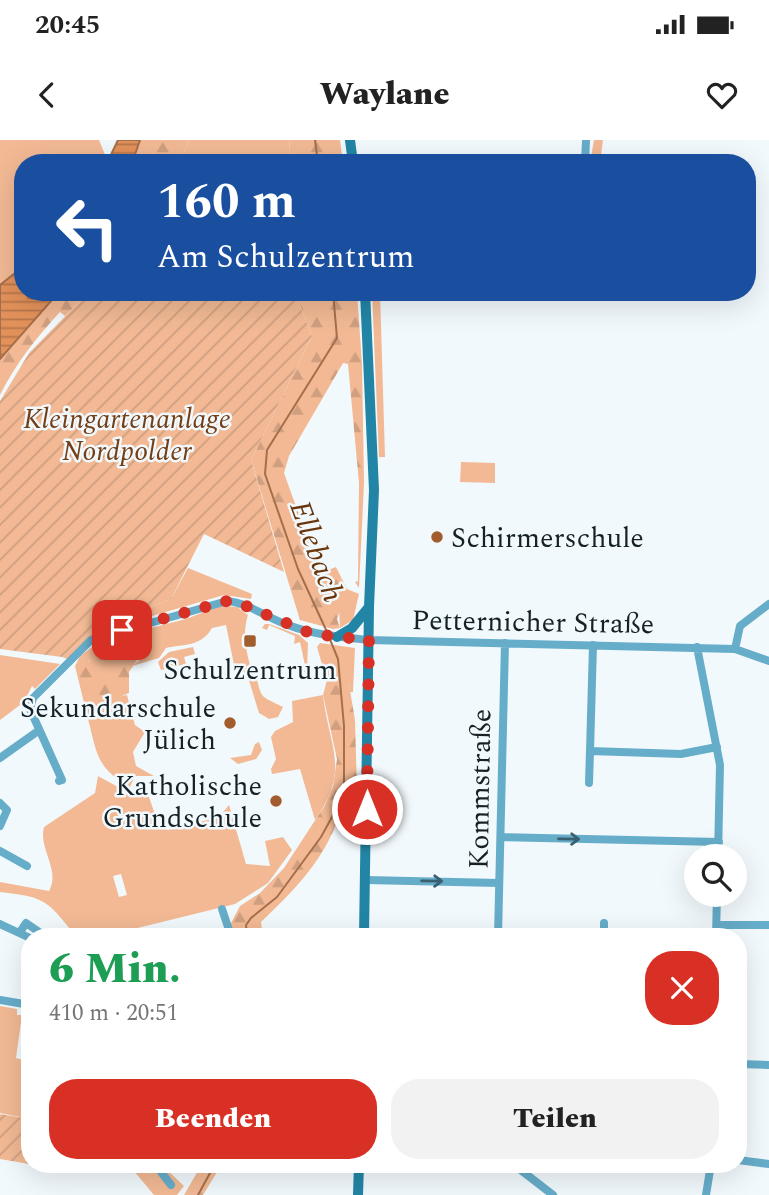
<!DOCTYPE html>
<html lang="de">
<head>
<meta charset="utf-8">
<style>
  :root { --surface:#fff; --page:#f2f2f2; --text:#222; --muted:#767676; --accent:#d93025 }
  body { margin:0; font-family:Spectral,serif; background:var(--page); color:var(--text); height:100vh; display:flex; flex-direction:column; font-size:26px; white-space:nowrap }
  * { box-sizing:border-box; margin:0 }
  p { font-size:23px; color:var(--muted) }
  .icon { flex:none; width:38px; height:38px; fill:none; stroke:currentColor; stroke-width:2; stroke-linecap:round; stroke-linejoin:round }
  .map { position:relative; flex:1; overflow:hidden }
  .drawer { position:absolute; left:21px; top:788px; width:726px; height:245px; display:flex; flex-direction:column; background:var(--surface); border-radius:28px; box-shadow:0 7px 28px #0002 }
  .drawer>* { flex:none }
  .guide { position:absolute; left:14px; top:14px; width:742px; height:147px; border-radius:28px; box-shadow:0 7px 28px #0002; background:#1a4fa0; color:#fff; overflow:hidden }
  .fabs { position:absolute; left:684px; top:704px; display:grid; gap:14px }
  .fabs a { display:grid; place-items:center; width:63px; height:63px; border-radius:50%; background:var(--surface); box-shadow:0 7px 28px #0002; font-size:35px }
  .pin { position:absolute; display:grid; place-items:center; width:60px; height:60px; color:#fff; margin:-30px; border-radius:14px; box-shadow:0 4px 10px #0006 }
  .me { position:absolute; width:77px; margin:-38px; rotate:0deg; stroke-linejoin:round; filter:drop-shadow(0 0 5px #0008) }
  .turn { display:flex; align-items:center; gap:24px; height:147px; padding:0 28px; font-size:32px }
  .turn .icon { width:91px; height:91px; stroke-width:2.5 }
  .turn b { display:block; font-size:49px; line-height:60px }
  .round { display:grid; place-items:center; flex:none; width:74px; height:74px; border-radius:28px; background:var(--page) }
  .head { display:flex; align-items:center; justify-content:space-between; height:119px; padding:0 28px }
  h1 { font-size:42px; font-weight:800; line-height:52px; color:#1e9e55 }
  .primary-button { display:flex; gap:14px; margin-top:auto; padding:14px 28px }
  .primary-button a { flex:1; height:80px; border-radius:28px; background:var(--accent); color:#fff; font-size:28px; font-weight:800; line-height:80px; text-align:center }
  .primary-button a+a { background:var(--page); color:var(--text) }
  .status { display:flex; justify-content:space-between; align-items:center; height:49px; padding:0 35px; background:var(--surface); direction:ltr }
  .status svg { height:19px; fill:currentColor }
  header { display:flex; justify-content:space-between; align-items:center; height:91px; padding:0 28px; background:var(--surface); font-size:32px; font-weight:800 }
  .map>svg:first-child { display:block }
  .green { fill:#f2b994; fill-rule:evenodd }
  .forest { fill:url(#forest-firs) }
  .garden { fill:url(#garden-furrows) }
  .water { fill:url(#water-rules); stroke:#a56f4b; stroke-width:2 }
  .lines { fill:none; stroke-linecap:round; stroke-linejoin:round }
  .stream { stroke:#a56f4b; stroke-width:2 }
  .minor { stroke:#66adc9; stroke-width:8 }
  .secondary { stroke:#2285a5; stroke-width:10 }
  .oneway { stroke:#396070 }
  .route { stroke:#d93025; stroke-width:12; stroke-dasharray:0 21.6 }
  .poi-dot { fill:#a15d2d; stroke:#f2f9fc; stroke-width:2.5 }
  .labels { text-anchor:middle; stroke-width:5; stroke-linejoin:round; paint-order:stroke }
  .park-label { font-size:28px; font-style:italic; fill:#743e16; stroke:#f2f9fc }
  .poi-label { font-size:28px; fill:#142127; stroke:#f2f9fc; text-anchor:end }
  .street-label { font-size:28px; fill:#142127; stroke:#f2f9fc }
  .water-label { font-size:30px; font-style:italic; fill:#6a350a; stroke:#f2f9fc }
</style>
</head>
<body>
<div class="status"><b>20:45</b><svg viewBox="0 0 49 12"><path d="M0 12V9h3v3zM5 12V6h3v6zM10 12V3h3v9zM15 12V0h3v12zM26 1h20v11H26zM47 4h2v5h-2z"/></svg></div>
<header><svg class="icon" aria-label="back" viewBox="0 0 24 24"><path d="M15 5l-7 7 7 7"/></svg>Waylane<svg class="icon" aria-label="heart" viewBox="0 0 24 24"><path d="M12 20l-8-8c-3-5 5-10 8-4 3-6 11-1 8 4z"/></svg></header>
<div class="map">
<svg width="769" height="1055" viewBox="0 0 769 1055">
  <defs>
    <pattern id="forest-firs" width="22" height="20" patternUnits="userSpaceOnUse" patternTransform="scale(1.75)"><rect width="22" height="20" fill="#f2b994"/><path d="M5 1l3.5 6h-7zM16 11l3.5 6h-7z" fill="#cf9f80"/></pattern>
    <pattern id="garden-furrows" width="10" height="10" patternUnits="userSpaceOnUse" patternTransform="scale(1.75)"><rect width="10" height="10" fill="#f2b994"/><path d="M-1 1l2-2M0 10L10 0M9 11l2-2" fill="none" stroke="#cf9f80"/></pattern>
    <pattern id="water-rules" width="6" height="5" patternUnits="userSpaceOnUse" patternTransform="scale(1.75)"><rect width="6" height="5" fill="#e3915a"/><path d="M0 2.5h6" fill="none" stroke="#b7764a"/></pattern>
  </defs>
  <rect width="100%" height="100%" fill="#f2f9fc"/>
  <!-- green -->
  <path class="green" d="M0,0H99L108,22L23,23V120L15,133L0,145Z
    M189,0H289L291,23H180Z
    M594,0H603L600,23H590Z
    M372,152H380L385,317H379Z
    M461,322L495,323V343L460,342Z
    M359,343H364L359,448L355,442L358,441Z
    M188,428L252,454L251,459L224,455L97,492L70,520L62,517L95,489L171,459Z
    M341,437L347,449L359,454L353,480L340,488L338,449Z
    M220,466L237,467L248,475C242,494 246,510 251,529L244,536L235,530L226,485L212,488C201,507 184,504 166,508L159,518L132,526L140,520L137,512C113,504 108,504 88,522L80,516L100,501L186,479Z
    M265,484H269L299,495L308,503L307,532H302L306,530L300,502L294,504L295,496L269,485L267,490L262,488Z
    M320,503L355,508L353,552H350L349,544L329,533L327,541L317,507Z
    M193,507L195,514L184,517L186,524L161,530L158,522L169,512Z
    M0,515L60,524L35,549L32,546L24,562L0,580Z
    M254,529C263,560 257,554 283,567L278,577L269,579L259,573L248,537Z
    M127,555L135,585L145,592L133,612L136,626L154,636H135L130,647C96,628 97,613 88,579L100,575C105,564 115,556 127,555Z
    M323,555C329,608 351,628 315,680L300,629L272,634L271,629L276,619L271,597L275,591L293,582L292,561Z
    M259,602L262,610L256,619L238,624L230,618L251,615L255,604Z
    M98,636L129,653L149,657L159,686L168,690L219,677L229,665L246,724L270,726L265,701L283,697L292,710L268,743L235,764L105,796H76C47,761 47,757 0,752V742L49,751C61,730 38,709 44,687L95,653ZM121,734L127,755L119,757L113,736Z
    M0,866L17,869V875H22L16,918L30,922V979L0,973Z
    M128,1024H151L168,1047L174,1045L161,1024L184,1046L177,1055H154Z"/>
  <!-- forest -->
  <path class="forest" d="M140,0H189L180,23H132Z
    M289,0H340L343,23H291Z
    M59,152L87,154L65,176L60,172C36,198 16,223 0,255V219Z
    M295,152H357L362,224L364,343H359L348,224L343,223L289,316L284,333L320,433L336,427L341,437L338,449L343,462L337,479L340,488L333,489L300,480L251,320L312,196Z
    M116,500V507L133,508L141,514L129,532V553C117,558 105,562 100,575L88,579L75,526L80,516L89,522L94,511Z
    M337,532L349,544L355,580L357,651L344,653C336,708 300,745 261,782L263,796H233L230,785L240,766L260,753L284,728L325,665L333,646L337,619L323,555L329,533Z
    M202,1024H222L203,1055H184Z"/>
  <!-- garden -->
  <path class="garden" d="M89,152H295L312,196L251,320L284,432L204,394L171,459L95,489L62,517L0,509V261L29,213Z
    M0,974L30,979V1024H42L41,1026L0,1019Z"/>
  <!-- water -->
  <path class="water" d="M118,0H140L132,23H107Z
    M23,120V152H27L28,158L33,159L40,152H59L0,219V145L15,133Z"/>
  <g class="lines">
    <!-- stream -->
    <path class="stream" d="M315,0L318,23
      M327,492L298,429L265,334L267,310L337,198L333,152
      M247,796L246,785L251,778L277,757L321,697L338,666L344,645V586L338,519L329,497
      M198,1055L215,1024"/>
    <!-- minor -->
    <path class="minor" d="M585,23L586,0
      M593,505L590,611L681,614L717,607
      M697,507L720,625L718,716
      M735,509L740,486L769,464
      M0,618L38,591
      M59,641L62,640L30,569L33,558L91,500L227,461C249,463 267,478 288,485C314,495 341,497 369,500L735,509L769,521
      M589,643L590,611
      M0,663L7,670L0,686
      M501,697L719,702
      M0,711L27,726
      M366,740L499,743
      M222,769L231,796
      M0,784L30,798
      M717,785H769
      M20,792L26,783L45,796
      M498,796L505,503
      M604,796V783
      M716,796L717,754
      M0,860L30,865
      M738,924L769,925
      M738,1020L769,1024
      M155,1024L171,1045
      M513,1024L553,1055
      M706,1055L711,1024"/>
    <!-- secondary -->
    <path class="secondary" d="M350,0L353,23
      M337,497L352,488L369,467
      M364,796L369,467L374,350L365,152
      M358,1055L359,1024"/>
  </g>
  <!-- one-way arrows -->
  <defs><path id="oneway-shaft" d="M-6 0H5M1.5-3L5.5 0L1.5 3" fill="none" stroke-width="1.6" stroke-linecap="round" stroke-linejoin="round" transform="scale(1.75)"/></defs>
  <g class="oneway">
    <use href="#oneway-shaft" transform="translate(569 699) rotate(1)"/>
    <use href="#oneway-shaft" transform="translate(432 741) rotate(1)"/>
  </g>
  <g class="lines">
    <!-- route -->
    <path class="route" d="M122,490L227,461L237,462L312,494L369,500L367,669"/>
  </g>
  <!-- markers -->
  <g class="poi-dot">
    <circle cx="437" cy="397" r="7"/>
    <rect x="243" y="494" width="14" height="14" rx="3.5"/>
    <circle cx="230" cy="583" r="7"/>
    <circle cx="276" cy="661" r="7"/>
  </g>
  <g class="labels">
    <!-- park labels -->
    <g class="park-label">
      <text x="127" y="288">Kleingartenanlage<tspan x="127" dy="32">Nordpolder</tspan></text>
    </g>
    <!-- poi labels -->
    <g class="poi-label">
      <text x="451" y="407" text-anchor="start">Schirmerschule</text>
      <text x="250" y="539" text-anchor="middle">Schulzentrum</text>
      <text x="216" y="577">Sekundarschule<tspan x="216" dy="32">Jülich</tspan></text>
      <text x="262" y="655">Katholische<tspan x="262" dy="32">Grundschule</tspan></text>
    </g>
    <!-- street labels -->
    <g class="street-label">
      <text transform="translate(533 481) rotate(1)" y="10">Petternicher Straße</text>
      <text transform="translate(479 649) rotate(-89)" y="10">Kommstraße</text>
    </g>
    <!-- water labels -->
    <g class="water-label">
      <text transform="translate(317 411) rotate(70)" y="10">Ellebach</text>
    </g>
  </g>
</svg>
<div class="fabs">
<a><svg class="icon" aria-label="search" viewBox="0 0 24 24"><circle cx="10" cy="10" r="6"/><path d="M15 15l6 6"/></svg></a>
</div>
<div class="pin" style="left:122px;top:490px;background:#d93025"><svg class="icon" aria-label="arrive" viewBox="0 0 24 24"><path d="M6 21V4h12l-3 4 3 4H6"/></svg></div>
<svg class="me" style="left:367px;top:669px" viewBox="-20 -20 40 40"><circle r="17" fill="#d93025" stroke="#fff" stroke-width="3"/><path d="M0-11L8 9 0 5-8 9z" fill="#fff"/></svg>
<div class="guide">
<div class="turn"><svg class="icon" aria-label="left" viewBox="0 0 24 24"><path d="M17 20v-9H6M10 6l-5 5 5 5"/></svg><div><b>160 m</b>Am Schulzentrum</div></div>
</div>
<section class="drawer">
<div class="head"><div><h1>6 Min.</h1><p>410 m · 20:51</p></div><a class="round" style="background:#d93025;color:#fff"><svg class="icon" aria-label="close" viewBox="0 0 24 24"><path d="M6 6l12 12M18 6L6 18"/></svg></a></div>
<div class="primary-button"><a>Beenden</a><a>Teilen</a></div>
</section>
</div>
</body>
</html>
